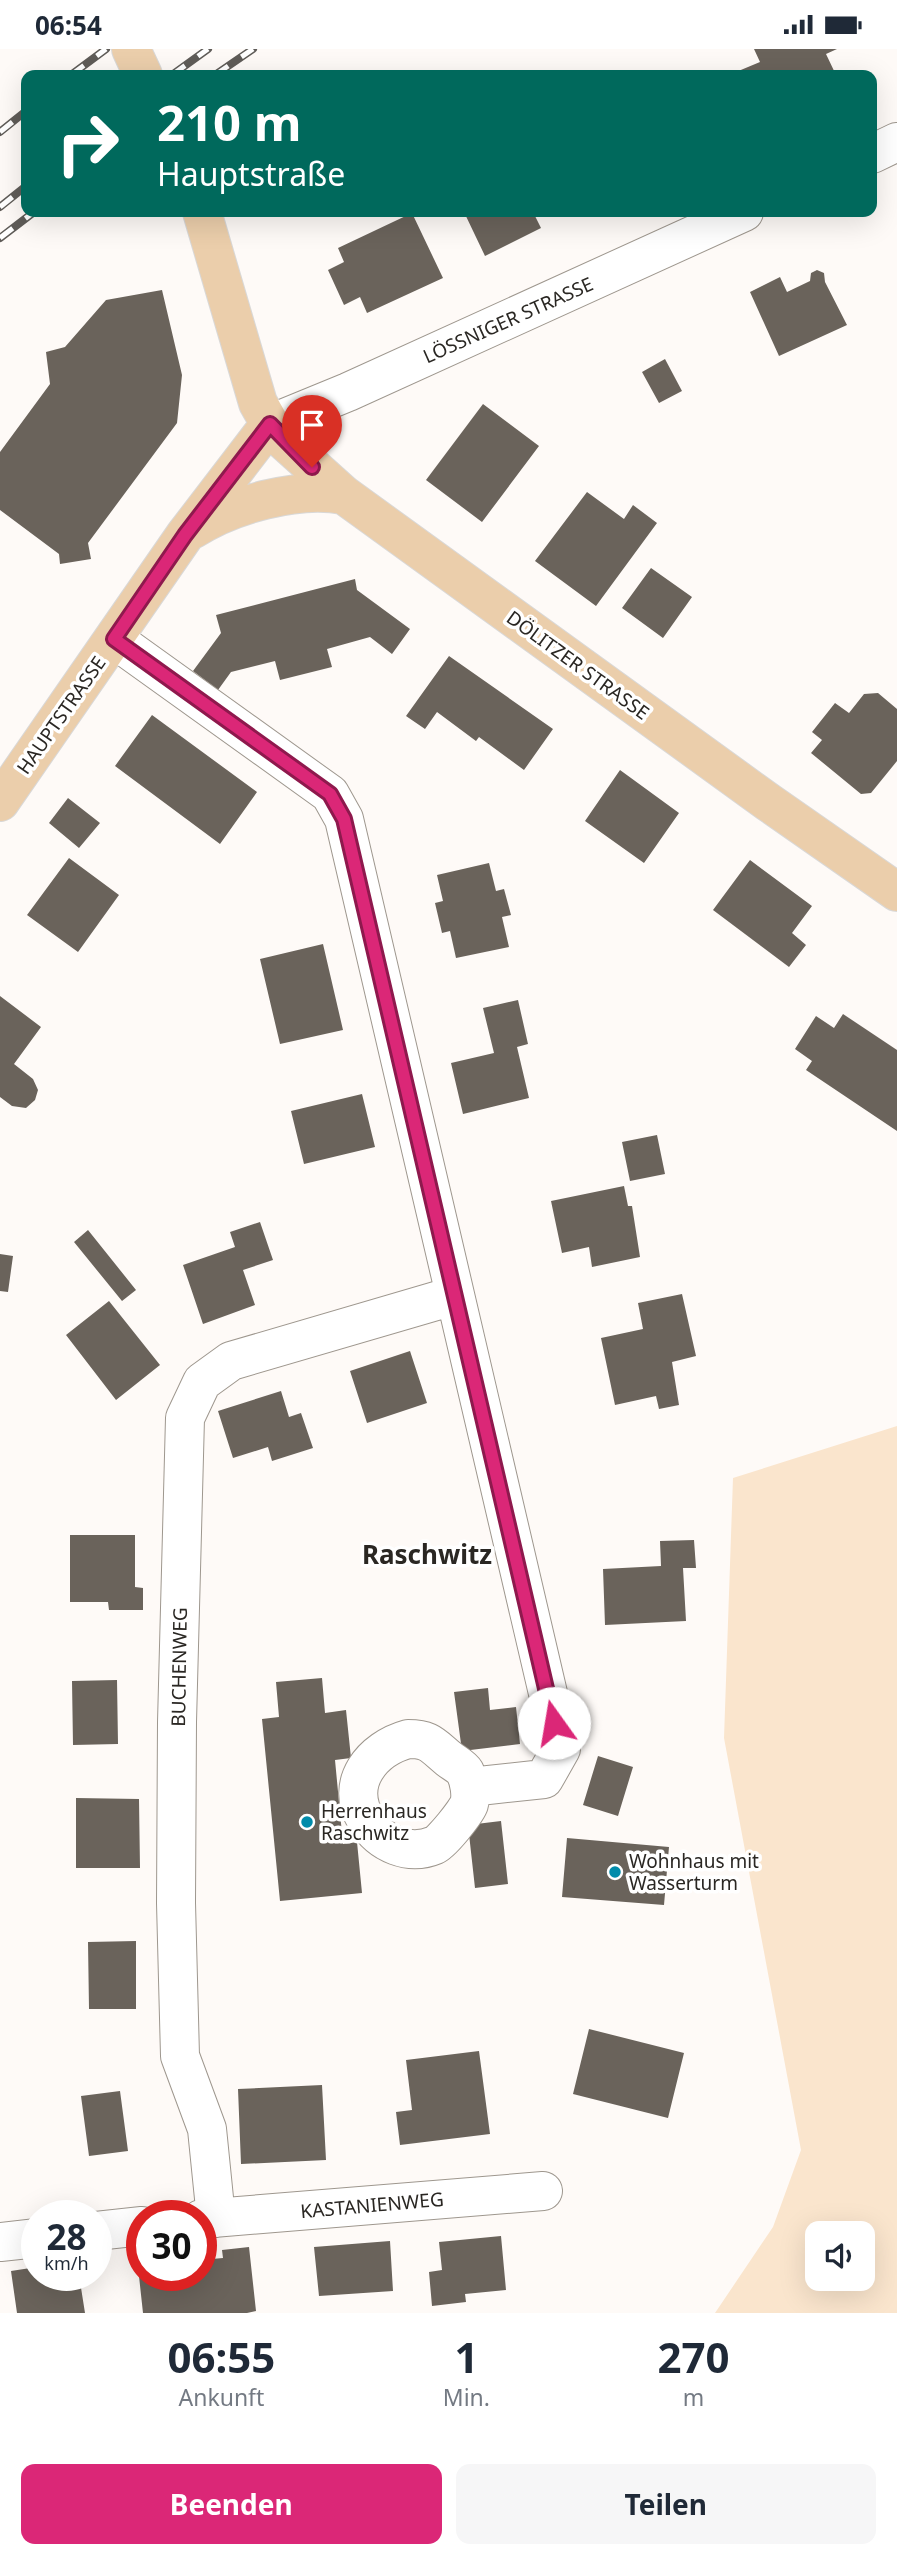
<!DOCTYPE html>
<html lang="de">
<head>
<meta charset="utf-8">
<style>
  :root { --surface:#fff; --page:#f6f6f7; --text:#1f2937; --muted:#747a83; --accent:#db2777 }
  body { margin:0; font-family:"Noto Sans",sans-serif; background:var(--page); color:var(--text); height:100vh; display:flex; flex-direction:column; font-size:26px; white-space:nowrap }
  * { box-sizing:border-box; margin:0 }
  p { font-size:23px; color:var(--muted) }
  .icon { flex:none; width:38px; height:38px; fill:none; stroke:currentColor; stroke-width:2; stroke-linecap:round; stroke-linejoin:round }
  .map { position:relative; height:2264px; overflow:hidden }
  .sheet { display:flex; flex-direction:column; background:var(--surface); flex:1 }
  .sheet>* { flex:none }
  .hud { position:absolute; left:21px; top:21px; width:856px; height:147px; border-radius:14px; box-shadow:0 7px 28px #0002; background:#00695c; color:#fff; overflow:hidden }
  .controls { position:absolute; left:805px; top:2172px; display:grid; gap:14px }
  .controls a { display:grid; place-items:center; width:70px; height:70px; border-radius:14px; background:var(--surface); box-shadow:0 7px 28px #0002; font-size:35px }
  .speed { position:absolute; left:21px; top:2151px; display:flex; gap:14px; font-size:35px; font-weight:700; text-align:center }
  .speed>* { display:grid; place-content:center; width:91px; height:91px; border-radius:50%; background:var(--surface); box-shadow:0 7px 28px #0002; line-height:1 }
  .speed small { font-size:18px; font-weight:400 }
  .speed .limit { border:10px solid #d22; background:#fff; color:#111 }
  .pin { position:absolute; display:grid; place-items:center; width:60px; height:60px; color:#fff; margin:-72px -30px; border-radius:50% 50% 50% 0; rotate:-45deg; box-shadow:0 0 7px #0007 }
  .pin .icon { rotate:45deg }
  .me { position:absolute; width:77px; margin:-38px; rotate:347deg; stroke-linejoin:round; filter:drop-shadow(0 0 5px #0008) }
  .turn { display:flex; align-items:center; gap:24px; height:147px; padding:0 21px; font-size:32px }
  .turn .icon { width:91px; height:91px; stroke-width:2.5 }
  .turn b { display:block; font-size:49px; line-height:60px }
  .eta { display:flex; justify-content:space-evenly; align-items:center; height:119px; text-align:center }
  .eta b { font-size:42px; font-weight:700; line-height:49px }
  .cta { display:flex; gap:14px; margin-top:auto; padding:14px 21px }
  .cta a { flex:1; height:80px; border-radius:14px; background:var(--accent); color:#fff; font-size:28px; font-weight:700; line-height:80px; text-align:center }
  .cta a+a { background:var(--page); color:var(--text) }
  .status { display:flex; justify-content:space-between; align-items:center; height:49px; padding:0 35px; background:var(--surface); direction:ltr }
  .status svg { height:19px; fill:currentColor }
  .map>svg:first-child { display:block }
  .green { fill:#fae5cd; fill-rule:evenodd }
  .building { fill:#6a635b }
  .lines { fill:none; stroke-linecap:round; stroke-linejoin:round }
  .minor-casing { stroke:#9e978e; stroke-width:40 }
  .major-casing { stroke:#d9d8d7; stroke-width:40 }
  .minor { stroke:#fff; stroke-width:38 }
  .major { stroke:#ebceab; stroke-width:38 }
  .rail-casing { stroke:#5f5c58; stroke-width:8 }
  .rail { stroke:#fff; stroke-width:5; stroke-dasharray:16; stroke-linecap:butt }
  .route-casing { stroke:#8e194d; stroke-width:18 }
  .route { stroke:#db2777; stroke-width:12 }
  .poi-dot { fill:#018baa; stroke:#fff; stroke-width:2.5 }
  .labels { text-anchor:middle; stroke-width:7; stroke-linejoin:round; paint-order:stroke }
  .street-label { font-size:19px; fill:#2a2723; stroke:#fff }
  .poi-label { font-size:19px; fill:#2a2723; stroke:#fff; text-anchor:start }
  .district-label { font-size:26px; font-weight:bold; fill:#2a2723; stroke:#fff }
</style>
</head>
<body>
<div class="status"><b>06:54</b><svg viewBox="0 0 49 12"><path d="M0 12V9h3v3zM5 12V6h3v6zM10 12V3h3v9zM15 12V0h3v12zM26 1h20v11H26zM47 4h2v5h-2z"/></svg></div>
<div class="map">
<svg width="897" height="2264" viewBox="0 0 897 2264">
  <rect width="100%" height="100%" fill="#fefaf7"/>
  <!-- green -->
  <path class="green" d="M897,1377V2264H715L773,2178L801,2101L724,1689L733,1429ZM817,2184H863V2230H817Z"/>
  <!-- building -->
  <path class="building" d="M754,0H837L826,5L836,26H737L736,23L760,13Z
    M464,163H533L541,179L485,207Z
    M412,164L443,229L367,264L360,248L344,256L328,221L344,213L338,199Z
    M817,221L824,224L825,233L847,276L779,307L750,243L780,228L787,243L810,232L811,224Z
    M162,241L182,326L177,374L88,494L91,510L60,515L59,505L0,461V403L50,335L46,303L65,298L106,251Z
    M665,310L682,342L659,354L642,323Z
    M483,355L539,397L482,473L426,431Z
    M587,443L624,470L633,456L657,474L596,557L535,512Z
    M651,519L692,548L663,589L622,559Z
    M355,530L357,541L410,580L392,605L370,588L327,600L332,618L280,631L275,612L231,623L218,641L193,622L221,584L216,566Z
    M449,607L553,680L524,721L479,688L476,692L437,663L425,680L406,667Z
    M878,644L897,660V712L871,744L861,745L811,704L822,691L812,683L835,654L849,664L864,645Z
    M152,666L257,743L220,795L115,717Z
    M620,721L679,764L644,814L585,772Z
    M68,749L100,774L79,799L49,774Z
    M69,809L119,846L78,903L27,866Z
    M750,811L812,857L792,884L806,896L789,918L713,861Z
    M489,814L496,842L504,840L511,866L502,868L509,898L456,909L450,882L442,884L435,854L443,852L437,826Z
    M323,895L343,981L280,995L260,910Z
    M0,947L41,978L14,1015L33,1030L38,1041L35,1051L26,1059L12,1057L0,1048Z
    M518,951L528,995L517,998L529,1049L463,1065L451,1014L494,1004L483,959Z
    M843,965L897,1001V1082L806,1021L812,1012L795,1000L816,967L834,979Z
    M362,1045L375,1098L304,1115L291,1062Z
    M657,1086L665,1125L630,1132L622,1093Z
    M624,1137L628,1157H632L640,1208L592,1218L589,1198L562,1204L551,1152Z
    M260,1173L273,1211L243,1221L255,1256L203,1275L183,1216L235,1198L230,1183Z
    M88,1181L136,1241L122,1252L74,1193Z
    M0,1205L13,1207L8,1243L0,1242Z
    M682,1245L696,1307L672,1313L679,1356L659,1360L656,1347L615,1356L601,1289L643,1280L638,1254Z
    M109,1252L160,1316L116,1351L66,1286Z
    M410,1302L427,1354L367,1374L350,1322Z
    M281,1342L289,1368L301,1364L313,1399L272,1412L268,1398L233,1409L218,1362Z
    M70,1486H135V1538L143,1539V1561H109L108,1553H70Z
    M694,1491L696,1519H683L686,1572L605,1576L603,1520L661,1517L660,1492Z
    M322,1629L325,1664L346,1661L351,1709L335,1711L343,1795L357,1793L362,1844L280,1852L262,1670L279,1668L276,1633Z
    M117,1631L118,1695L73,1696L72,1632Z
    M488,1639L490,1661L516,1658L520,1695L462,1702L454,1643Z
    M598,1707L633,1718L618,1767L583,1756Z
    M76,1749L139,1750L140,1819H76Z
    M501,1772L508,1835L475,1839L468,1776Z
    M567,1789L669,1798L664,1856L562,1848Z
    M136,1892V1960H89L88,1893Z
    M589,1980L684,2004L668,2069L573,2045Z
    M479,2002L490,2085L400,2096L396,2063L412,2061L406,2011Z
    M322,2036L326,2111L241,2115L238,2040Z
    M120,2042L128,2102L89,2107L81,2047Z
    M501,2187L506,2241L465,2245L466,2253L432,2257L429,2223L442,2221L439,2193Z
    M390,2192L393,2242L319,2247L314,2198Z
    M249,2198L256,2262L247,2264H143L138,2218L142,2217V2226H201V2211L223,2209L222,2201Z
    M37,2218V2226H79L85,2264H17L11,2222Z"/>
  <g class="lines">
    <defs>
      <path id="minor" d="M872,105L897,93
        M270,375L348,343L744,163
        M114,590L330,745L344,770L561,1700L544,1730L470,1738
        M408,1690C430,1690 432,1696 449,1710C454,1714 462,1718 465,1723C469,1731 472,1746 469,1755C467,1762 441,1794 435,1796C409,1807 380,1795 366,1771C344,1734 372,1700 408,1690Z
        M216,2169L207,2080L180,2007L176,1854L177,1673L185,1369L202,1333L231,1312L453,1247
        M201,2170L543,2142
        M96,2182L142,2177
        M0,2193L37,2189"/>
      <path id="major" d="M131,0L143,26
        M202,163L258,354L270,375L284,392L344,446L768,753L897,843
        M192,481C231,456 297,437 344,446
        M0,753L185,486L270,375"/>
    </defs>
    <!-- minor casing -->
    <use href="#minor" class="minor-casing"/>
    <!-- major casing -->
    <use href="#major" class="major-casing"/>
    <!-- minor -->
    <use href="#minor" class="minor"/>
    <!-- major -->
    <use href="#major" class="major"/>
    <defs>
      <path id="rail" d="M71,26L106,0
        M172,26L208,0
        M215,26L253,0
        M0,83L26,62
        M0,158L26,137
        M0,189L34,163"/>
    </defs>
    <!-- rail casing -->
    <use href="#rail" class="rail-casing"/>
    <!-- rail -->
    <use href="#rail" class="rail"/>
  </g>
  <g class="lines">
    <defs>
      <path id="route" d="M312,418L270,375L185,486L114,590L330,745L344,770L554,1674"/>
    </defs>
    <!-- route casing -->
    <use href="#route" class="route-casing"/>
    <!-- route -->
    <use href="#route" class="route"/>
  </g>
  <!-- markers -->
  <g class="poi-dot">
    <circle cx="307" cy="1773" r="7"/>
    <circle cx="615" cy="1823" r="7"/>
  </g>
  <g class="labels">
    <!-- street labels -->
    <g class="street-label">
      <text transform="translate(508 271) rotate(-24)" y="7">LÖSSNIGER STRASSE</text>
      <text transform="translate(578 616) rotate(36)" y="7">DÖLITZER STRASSE</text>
      <text transform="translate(61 666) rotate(-55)" y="7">HAUPTSTRASSE</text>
      <text transform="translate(179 1618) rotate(-89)" y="7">BUCHENWEG</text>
      <text transform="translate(372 2156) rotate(-5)" y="7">KASTANIENWEG</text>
    </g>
    <!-- poi labels -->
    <g class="poi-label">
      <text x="321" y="1769">Herrenhaus<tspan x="321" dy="22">Raschwitz</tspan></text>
      <text x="629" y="1819">Wohnhaus mit<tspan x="629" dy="22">Wasserturm</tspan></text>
    </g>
    <!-- district labels -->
    <g class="district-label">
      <text x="427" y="1515">Raschwitz</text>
    </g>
  </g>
</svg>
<div class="controls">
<a><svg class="icon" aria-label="sound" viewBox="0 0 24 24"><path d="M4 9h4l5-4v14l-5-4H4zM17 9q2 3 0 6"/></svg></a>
</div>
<div class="speed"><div>28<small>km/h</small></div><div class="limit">30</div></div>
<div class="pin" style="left:312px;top:418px;background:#d93025"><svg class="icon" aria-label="arrive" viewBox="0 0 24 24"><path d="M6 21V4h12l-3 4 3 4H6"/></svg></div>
<svg class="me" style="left:554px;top:1674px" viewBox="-20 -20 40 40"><circle r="19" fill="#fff"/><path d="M0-13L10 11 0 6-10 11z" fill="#db2777"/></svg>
<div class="hud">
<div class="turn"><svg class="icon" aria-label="right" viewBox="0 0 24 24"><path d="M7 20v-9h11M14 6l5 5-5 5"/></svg><div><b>210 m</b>Hauptstraße</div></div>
</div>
</div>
<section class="sheet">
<div class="eta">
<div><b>06:55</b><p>Ankunft</p></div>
<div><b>1</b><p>Min.</p></div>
<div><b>270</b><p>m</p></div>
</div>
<div class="cta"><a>Beenden</a><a>Teilen</a></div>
</section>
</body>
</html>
